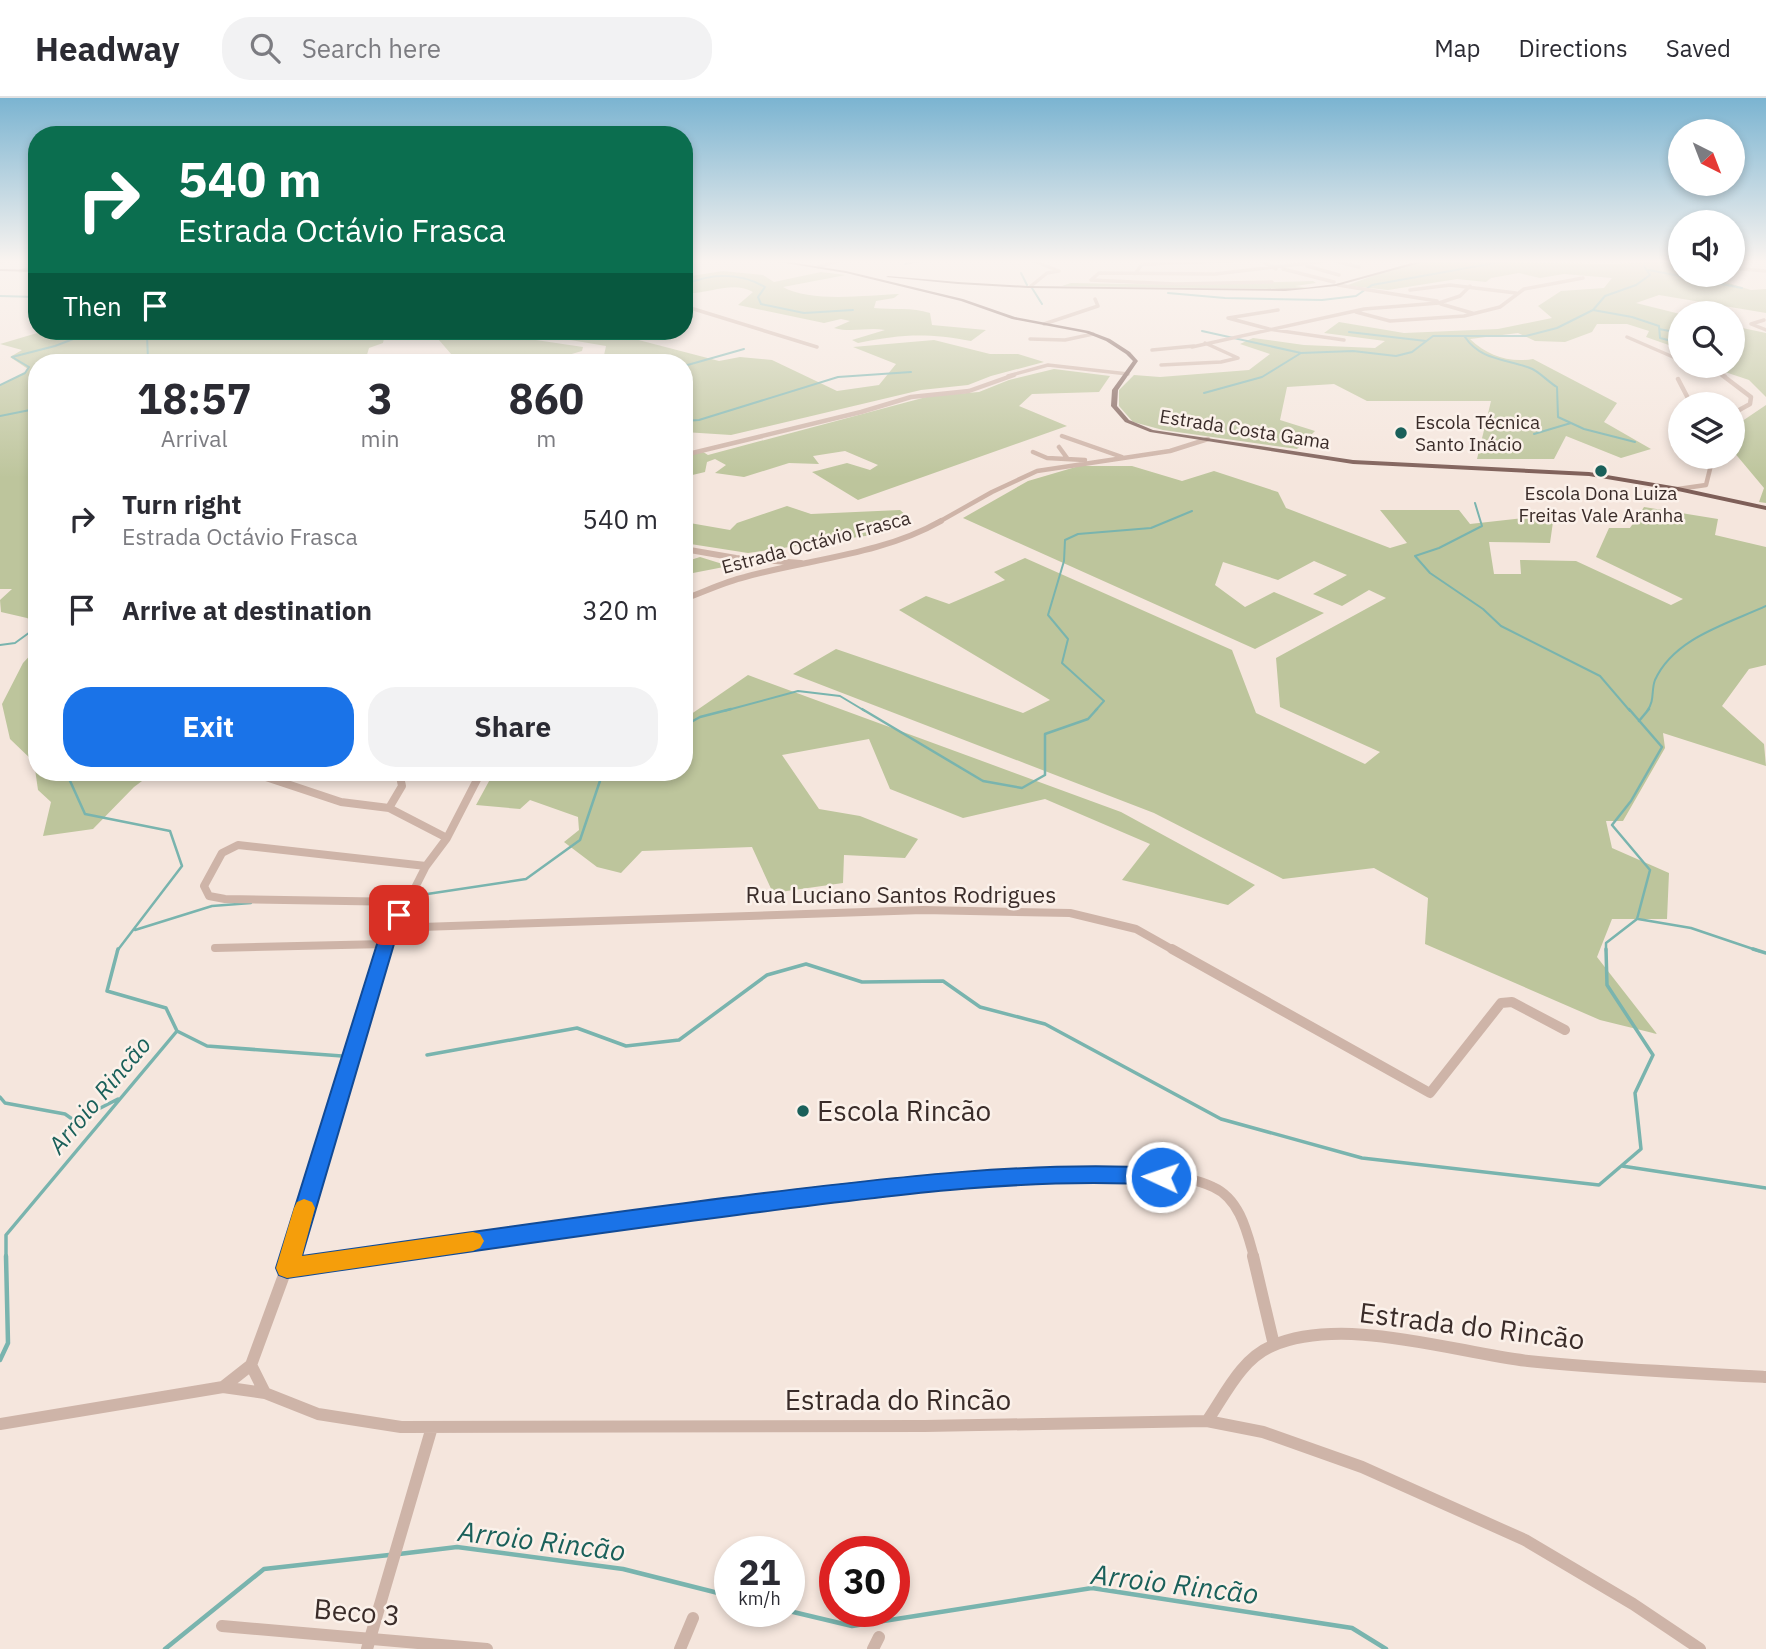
<!DOCTYPE html>
<html lang="en">
<head>
<meta charset="utf-8">
<style>
  :root { --surface:#fff; --page:#f2f2f3; --text:#2b2b33; --muted:#7c7c81; --line:#e1e1e2; --accent:#1a73e8 }
  body { margin:0; font-family:"IBM Plex Sans",sans-serif; background:var(--page); color:var(--text); height:100vh; display:flex; flex-direction:column; font-size:26px; white-space:nowrap }
  * { box-sizing:border-box; margin:0 }
  p { font-size:23px; color:var(--muted) }
  .icon { flex:none; width:38px; height:38px; fill:none; stroke:currentColor; stroke-width:2; stroke-linecap:round; stroke-linejoin:round }
  .map { position:relative; flex:1; overflow:hidden }
  .drawer { position:absolute; left:28px; top:256px; width:665px; height:427px; display:flex; flex-direction:column; background:var(--surface); border-radius:28px; box-shadow:0 4px 10px #0003 }
  .drawer>* { flex:none }
  .banner { position:absolute; left:28px; top:28px; width:665px; height:214px; border-radius:28px; box-shadow:0 4px 10px #0003; background:#0b6e4f; color:#fff; overflow:hidden }
  .needle { width:46px; rotate:138deg }
  .controls { position:absolute; left:1668px; top:21px; display:grid; gap:14px }
  .controls a { display:grid; place-items:center; width:77px; height:77px; border-radius:50%; background:var(--surface); box-shadow:0 4px 10px #0003; font-size:35px }
  .speed { position:absolute; left:714px; top:1438px; display:flex; gap:14px; font-size:35px; font-weight:700; text-align:center }
  .speed>* { display:grid; place-content:center; width:91px; height:91px; border-radius:50%; background:var(--surface); box-shadow:0 4px 10px #0003; line-height:1 }
  .speed small { font-size:18px; font-weight:400 }
  .speed .limit { border:10px solid #d22; background:#fff; color:#111 }
  .pin { position:absolute; display:grid; place-items:center; width:60px; height:60px; color:#fff; margin:-30px; border-radius:14px; box-shadow:0 4px 10px #0006 }
  .me { position:absolute; width:77px; margin:-38px; rotate:273deg; stroke-linejoin:round; filter:drop-shadow(0 0 5px #0008) }
  .turn { display:flex; align-items:center; gap:24px; height:147px; padding:0 35px; font-size:32px }
  .turn .icon { width:91px; height:91px; stroke-width:2.5 }
  .turn b { display:block; font-size:49px; line-height:60px }
  .then { display:flex; align-items:center; height:66px; padding:0 35px; background:#0003; gap:14px; font-size:26px }
  .eta { display:flex; justify-content:space-evenly; align-items:center; height:119px; text-align:center }
  .eta b { font-size:42px; font-weight:700; line-height:49px }
  .primary-button { display:flex; gap:14px; margin-top:auto; padding:14px 35px }
  .primary-button a { flex:1; height:80px; border-radius:28px; background:var(--accent); color:#fff; font-size:28px; font-weight:700; line-height:80px; text-align:center }
  .primary-button a+a { background:var(--page); color:var(--text) }
  ul { padding:0; list-style:none }
  li { display:flex; align-items:center; gap:21px; height:91px; padding:0 35px }
  li div { flex:1 }
  li b { display:block; font-size:26px }
  li em { font-style:normal }
  header { display:flex; align-items:center; gap:42px; box-sizing:border-box; height:98px; padding:0 35px; background:var(--surface); border-bottom:2px solid var(--line) }
  header strong { font-size:33px }
  nav { display:flex; gap:38px; margin-inline-start:auto; font-size:24px }
  .search { width:490px; height:63px; background:var(--page); display:flex; align-items:center; gap:18px; box-sizing:border-box; padding:0 24px; border-radius:28px; color:var(--muted); font-size:26px }
  .map>svg:first-child { display:block }
  .green { fill:#bdc59c }
  .lines { fill:none; stroke-linecap:round; stroke-linejoin:round }
  .stream-far3 { stroke:#79b4ae; stroke-width:2 }
  .stream-far2 { stroke:#79b4ae; stroke-width:2.5 }
  .stream-far1 { stroke:#79b4ae; stroke-width:3.5 }
  .stream { stroke:#79b4ae; stroke-width:4.5 }
  .minor-far5 { stroke:#ceb4a8; stroke-width:3.5 }
  .minor-far4 { stroke:#ceb4a8; stroke-width:4.5 }
  .minor-far3 { stroke:#ceb4a8; stroke-width:6 }
  .minor-far2 { stroke:#ceb4a8; stroke-width:8 }
  .minor-far1 { stroke:#ceb4a8; stroke-width:10 }
  .minor { stroke:#ceb4a8; stroke-width:12 }
  .major { fill:#7e5f58; fill-rule:evenodd }
  .route { fill:#1a73e8; stroke:#114b97; stroke-width:2 }
  .slow { fill:#f59e0b }
  .poi-dot { fill:#1a605a; stroke:#fbf1ea; stroke-width:2.5 }
  .labels { text-anchor:middle; stroke-width:5; stroke-linejoin:round; paint-order:stroke }
  .far-poi-label { font-size:19px; fill:#3a2c29; stroke:#fbf1ea; text-anchor:start }
  .far-street-label { font-size:19px; fill:#3a2c29; stroke:#fbf1ea }
  .street-label { font-size:23px; fill:#3a2c29; stroke:#fbf1ea }
  .water-label { font-size:24px; font-style:italic; fill:#1a605a; stroke:#fbf1ea }
  .near-poi-label { font-size:28px; fill:#3a2c29; stroke:#fbf1ea; text-anchor:start }
  .near-street-label { font-size:28px; fill:#3a2c29; stroke:#fbf1ea }
  .near-water-label { font-size:28px; font-style:italic; fill:#1a605a; stroke:#fbf1ea }
</style>
</head>
<body>
<header>
<strong>Headway</strong>
<div class="search"><svg class="icon" aria-label="search" viewBox="0 0 24 24"><circle cx="10" cy="10" r="6"/><path d="M15 15l6 6"/></svg>Search here</div>
<nav><a>Map</a><a>Directions</a><a>Saved</a></nav>
</header>
<div class="map">
<svg width="1766" height="1551" viewBox="0 0 1766 1551">
  <rect width="100%" height="100%" fill="#f5e6dd"/>
  <!-- green -->
  <path class="green" d="M1430,163L1612,166L1672,163L1680,166V177H1703L1751,192L1766,191V215L1659,197L1636,205L1680,216V251L1646,239L1649,233L1627,226H1597L1592,234L1565,244L1535,243L1518,235L1470,241C1488,258 1509,265 1533,261L1617,305L1604,324L1651,351L1621,360L1566,338L1554,361H1477L1491,303H1367L1334,286L1287,289L1280,322L1315,333L1297,351L1163,332L1133,324L1119,308V292L1134,277L1160,279L1249,272L1270,256L1240,246L1253,240L1304,247L1375,250L1385,243L1324,235L1339,224L1404,235L1498,231L1552,220L1538,208L1561,193L1604,190L1612,180L1564,176L1540,180L1519,175L1491,180L1486,184L1457,181L1388,192L1342,187H1348L1400,168Z
    M723,173L763,177L774,184L821,174L846,177L783,189C811,205 867,197 899,196L894,200L876,203L874,210C893,212 912,209 930,215L932,227L986,232L971,243C927,235 902,236 858,245L852,242L885,232C867,229 852,235 834,230L850,223L841,221L824,225L738,207L753,194C731,182 709,197 684,195V179Z
    M1313,183L1316,185L1295,188L1309,190L1280,191L1062,188L1071,185L1187,187Z
    M1733,228L1766,235V299L1749,282L1707,268H1732Z
    M44,233H355L356,236L385,235L383,245L369,250L366,260L368,264H37V526L27,520L1,514L0,502L12,491H0V287L25,275L28,271L10,259L22,252L0,246Z
    M445,233C466,239 489,226 509,238L583,249L582,253L544,264H458L432,234Z
    M517,233H623L627,239L719,263L740,259L772,262L837,293L879,287L896,266L853,249L934,242L990,256H1018L1044,264L991,278L968,287L921,292L731,337L684,334V264H668L657,258C641,263 621,269 603,262L606,248Z
    M1054,271L1110,278L1099,294L1032,296L1019,308L1067,328L858,402L812,374L847,365L870,372L878,367L845,353L813,358L819,366L789,365L744,379L715,375L726,367L715,361L707,364L705,374L684,379V355L700,352L708,357L930,298L979,294L1009,282Z
    M1766,307V405L1759,404L1764,390L1733,353L1732,330Z
    M1079,368H1132L1182,383L1214,373L1278,394L1286,410L1390,450L1407,445L1380,412H1459L1470,426L1533,419L1553,424L1550,445L1489,444L1494,476H1521L1520,462L1576,463L1671,507L1683,501L1596,459L1609,430H1630L1644,409L1718,421L1715,437L1766,449V567L1749,571L1722,608L1764,646L1766,668L1663,635L1665,650L1623,723H1606L1612,750L1669,775L1667,821H1612L1597,859L1657,936L1600,922L1425,846L1428,800L1374,770L1283,781L1154,715L793,576L836,551L1023,615L1050,602L899,512L926,498L949,506L1005,482L994,474L1025,460L1232,552L1256,615L1365,666L1380,654L1280,609L1276,560L1386,500L1369,492L1342,508L1313,496L1347,477L1314,463L1278,482L1223,464L1215,487L1245,509L1274,494L1324,515L1255,551L963,420L1028,383Z
    M787,408L811,416L900,412L907,418L872,437L748,455L684,445V424L730,432L737,425Z
    M700,459L729,468L693,475L684,481V464Z
    M37,550V674H154L134,689L93,731L43,738L51,704L38,692L34,664L10,641L2,606L23,565Z
    M748,577L1121,714L1255,787L1228,807L1122,782L1150,746L1045,701L963,720L890,691L869,641L782,657L819,711L860,718L918,741L905,760L844,757L843,785L773,795L752,749L642,753L621,775L597,769L564,744L579,732L578,719L530,702L520,711L476,707L494,674H684V621Z"/>
  <g class="lines">
    <!-- stream-far3 -->
    <path class="stream-far3" d="M905,166L919,163
      M1649,172L1742,190
      M1021,175L1027,187
      M684,187C712,175 738,174 765,189L758,199L761,206L804,215L853,212
      M1032,190L1042,206
      M1168,195L1225,200L1322,202L1356,198L1372,187L1506,163
      M0,198L37,199
      M1593,212L1632,219L1659,228L1660,240L1680,245
      M1659,231L1680,235
      M167,233L195,236L273,233
      M1202,233L1301,255
      M1349,234L1426,243
      M1465,239C1480,262 1506,261 1530,270C1539,273 1548,284 1557,289L1558,319L1584,331L1635,344
      M134,264L148,260L147,239L163,233
      M684,268L744,251
      M0,287L25,275L29,269L12,259L55,248L94,233
      M1204,295L1262,279L1301,255L1353,253L1396,258L1412,254L1433,238H1526L1557,230L1593,212L1605,198L1636,187L1650,177L1644,168
      M37,297L33,298L37,313
      M0,318L35,311
      M684,323L699,322L838,279L911,274
      M1534,336L1571,325
      M1475,405L1482,428L1439,450L1415,458L1430,475L1483,511L1501,528L1600,578L1630,613
      M0,547L15,545L37,529
      M724,613L798,593L840,598L865,613
      M1095,613L1104,603L1062,565L1068,541L1048,517L1064,463L1065,442L1078,436L1151,430L1192,413
      M1647,613C1655,603 1651,592 1655,582C1674,540 1727,526 1766,508"/>
    <!-- stream-far2 -->
    <path class="stream-far2" d="M862,611L983,683L1022,690L1045,677V636L1088,621L1097,611
      M1639,623L1649,611
      M684,628L700,619L731,611
      M66,674L85,716L170,733L182,768L117,853
      M414,798L526,781L580,742L603,674
      M393,800L407,798
      M1638,821L1691,830L1759,853
      M135,832L212,808L251,805
      M1606,853V845L1637,821L1650,772L1612,727L1631,703L1662,649L1629,611"/>
    <!-- stream-far1 -->
    <path class="stream-far1" d="M1753,851L1766,855
      M177,933L207,948L342,958
      M427,957L577,930L626,948L679,942L767,877L806,866L862,884L943,883L980,909L1045,926L1221,1021L1362,1060L1599,1087L1641,1051L1635,995L1653,957L1607,887L1606,851
      M0,999L5,1005L65,1016L75,1023L118,1001
      M1622,1068L1766,1090
      M6,1159V1137L177,933L166,910L107,893L118,851"/>
    <!-- stream -->
    <path class="stream" d="M0,1262L8,1245L6,1158
      M399,1456L457,1449L623,1471L730,1498
      M789,1513L852,1528L1092,1490L1352,1530L1386,1551
      M165,1551L264,1471L389,1457"/>
    <!-- minor-far5 -->
    <path class="minor-far5" d="M1261,163L1276,171
      M1335,163L1359,169
      M0,164L4,163
      M1307,168L1339,177
      M818,169L837,163
      M1732,170L1766,173
      M1283,171L1334,184
      M20,173L37,169
      M1135,176L1142,166L1231,163
      M1272,184L1175,186L1091,182L1099,175L1215,176L1326,163
      M1338,187L1437,203
      M1031,188L1047,175L1059,173L1034,163
      M1410,192L1450,187L1516,195
      M1441,206L1472,215
      M684,208L817,249
      M1278,212L1228,220L1269,231L1344,242
      M1356,214L1390,223L1464,218L1500,209L1524,191L1583,180
      M1764,222L1751,226L1766,232
      M1044,226L1098,208L1095,201
      M1627,239L1680,262
      M1030,241L1065,242L1093,236
      M1192,249L1364,211L1439,205L1460,198L1470,188
      M1152,252L1194,248
      M1161,267L1221,264L1238,260L1205,245
      M1700,268L1725,278
      M1008,278L1048,267L1128,276"/>
    <!-- minor-far4 -->
    <path class="minor-far4" d="M1722,277L1751,299L1750,306L1732,316
      M1678,281L1691,306
      M1062,338L1122,359
      M1059,349L1067,360
      M1033,354L1047,360L1085,362
      M684,357L861,314L911,299L969,293L1014,277
      M1678,391L1706,387L1713,359
      M937,425L992,394L1037,373L1170,353L1208,341"/>
    <!-- minor-far3 -->
    <path class="minor-far3" d="M684,451L736,460L801,465
      M684,501C704,494 724,484 745,479C810,461 881,457 941,423"/>
    <!-- minor-far2 -->
    <path class="minor-far2" d="M251,674L341,704L389,710L447,740
      M389,710L402,688L399,674
      M406,804L225,801L209,798L204,788L222,755L238,747L426,768
      M392,830L923,812L1070,815L1136,831L1175,853
      M215,850L385,846
      M383,853L426,768L447,740L481,674"/>
    <!-- minor-far1 -->
    <path class="minor-far1" d="M1172,851L1430,995L1501,905L1512,904L1565,932
      M290,1159L384,851
      M361,1159C511,1138 662,1117 813,1099C899,1089 985,1078 1071,1076C1113,1076 1175,1071 1213,1089C1240,1101 1247,1134 1254,1159"/>
    <!-- minor -->
    <path class="minor" d="M1253,1158L1274,1247
      M287,1170L373,1158
      M251,1267L265,1295
      M223,1289L251,1267L291,1158
      M1207,1323C1225,1297 1241,1261 1272,1248C1343,1217 1453,1254 1528,1263C1607,1271 1687,1275 1766,1279
      M0,1326L223,1289L265,1295L318,1316L401,1329L925,1328L1207,1323L1263,1334L1362,1369L1525,1442L1633,1506L1700,1551
      M222,1528L487,1551
      M367,1551L432,1329
      M680,1551L693,1520
      M873,1551L879,1539"/>
    <!-- major -->
    <path class="major" d="M773,163H782L846,173L963,201L1015,219L1089,233L1110,241L1130,254L1138,263L1118,292L1117,308L1129,322L1153,332L1353,362L1589,374L1678,389L1766,408V412L1678,393L1589,378L1353,366L1150,334L1125,324L1111,308L1112,292L1133,263L1126,256L1106,243L1086,235L1012,221L961,203L846,175Z
      M1419,163H1427L1336,188L1285,193L1028,190L958,186L886,179L888,178L958,184L1028,188L1266,191L1304,190L1336,186Z
      M1549,163H1628L1626,164Z
      M0,171L37,172V174L0,173Z"/>
  </g>
  <!-- sky -->
  <linearGradient id="sky" x2="0" y2="1"><stop stop-color="#7bb4d1"/><stop offset="0.43" stop-color="#faf4f0"/><stop offset="1" stop-color="#faf4f0" stop-opacity="0"/></linearGradient>
  <rect width="1766" height="380" fill="url(#sky)"/>
  <!-- route -->
  <path class="route" d="M399,812L408,817L394,846L302,1158C456,1136 610,1114 764,1095C896,1079 1028,1063 1161,1070L1168,1073L1171,1079L1168,1085L1161,1087C1026,1079 893,1097 760,1114C602,1134 445,1157 287,1180L279,1177L276,1170L377,846L393,813Z"/>
  <!-- slow -->
  <path class="slow" d="M304,1101L312,1104L315,1110L302,1158L473,1134L480,1136L484,1143L480,1150L473,1153L287,1180L279,1177L276,1170L294,1110L297,1104Z"/>
  <!-- markers -->
  <g class="poi-dot">
    <circle cx="1401" cy="335" r="7"/>
    <circle cx="1601" cy="373" r="7"/>
    <circle cx="803" cy="1013" r="7"/>
  </g>
  <g class="labels">
    <!-- far-poi labels -->
    <g class="far-poi-label">
      <text x="1415" y="331">Escola Técnica<tspan x="1415" dy="22">Santo Inácio</tspan></text>
      <text x="1601" y="402" text-anchor="middle">Escola Dona Luiza<tspan x="1601" dy="22">Freitas Vale Aranha</tspan></text>
    </g>
    <!-- far-street labels -->
    <g class="far-street-label">
      <text transform="translate(1245 331) rotate(9)" y="7">Estrada Costa Gama</text>
      <text transform="translate(816 444) rotate(-15)" y="7">Estrada Octávio Frasca</text>
    </g>
    <!-- street labels -->
    <g class="street-label">
      <text x="901" y="805">Rua Luciano Santos Rodrigues</text>
    </g>
    <!-- water labels -->
    <g class="water-label">
      <text transform="translate(100 997) rotate(-50)" y="8">Arroio Rincão</text>
    </g>
    <!-- near-poi labels -->
    <g class="near-poi-label">
      <text x="817" y="1023">Escola Rincão</text>
    </g>
    <!-- near-street labels -->
    <g class="near-street-label">
      <text transform="translate(1472 1228) rotate(7)" y="10">Estrada do Rincão</text>
      <text x="898" y="1312">Estrada do Rincão</text>
      <text transform="translate(357 1514) rotate(5)" y="10">Beco 3</text>
    </g>
    <!-- near-water labels -->
    <g class="near-water-label">
      <text transform="translate(542 1443) rotate(7)" y="10">Arroio Rincão</text>
      <text transform="translate(1175 1486) rotate(7)" y="10">Arroio Rincão</text>
    </g>
  </g>
</svg>
<div class="controls">
<a><svg class="needle" viewBox="-14 -14 28 28"><path d="M0-13l5 13h-10z" fill="#e53935"/><path d="M0 13l5-13h-10z" fill="#7c7c81"/></svg></a>
<a><svg class="icon" aria-label="sound" viewBox="0 0 24 24"><path d="M4 9h4l5-4v14l-5-4H4zM17 9q2 3 0 6"/></svg></a>
<a><svg class="icon" aria-label="search" viewBox="0 0 24 24"><circle cx="10" cy="10" r="6"/><path d="M15 15l6 6"/></svg></a>
<a><svg class="icon" aria-label="layers" viewBox="0 0 24 24"><path d="M12 4l9 5-9 5-9-5zM3 14l9 5 9-5"/></svg></a>
</div>
<div class="speed"><div>21<small>km/h</small></div><div class="limit">30</div></div>
<div class="pin" style="left:399px;top:817px;background:#d93025"><svg class="icon" aria-label="arrive" viewBox="0 0 24 24"><path d="M6 21V4h12l-3 4 3 4H6"/></svg></div>
<svg class="me" style="left:1161px;top:1079px" viewBox="-20 -20 40 40"><circle r="17" fill="#1a73e8" stroke="#fff" stroke-width="3"/><path d="M0-11L8 9 0 5-8 9z" fill="#fff"/></svg>
<div class="banner">
<div class="turn"><svg class="icon" aria-label="right" viewBox="0 0 24 24"><path d="M7 20v-9h11M14 6l5 5-5 5"/></svg><div><b>540 m</b>Estrada Octávio Frasca</div></div>
<div class="then">Then<svg class="icon" aria-label="arrive" viewBox="0 0 24 24"><path d="M6 21V4h12l-3 4 3 4H6"/></svg></div>
</div>
<section class="drawer">
<div class="eta">
<div><b>18:57</b><p>Arrival</p></div>
<div><b>3</b><p>min</p></div>
<div><b>860</b><p>m</p></div>
</div>
<ul>
<li><svg class="icon" aria-label="right" viewBox="0 0 24 24"><path d="M7 20v-9h11M14 6l5 5-5 5"/></svg><div><b>Turn right</b><p>Estrada Octávio Frasca</p></div><em>540 m</em></li>
<li><svg class="icon" aria-label="arrive" viewBox="0 0 24 24"><path d="M6 21V4h12l-3 4 3 4H6"/></svg><div><b>Arrive at destination</b></div><em>320 m</em></li>
</ul>
<div class="primary-button"><a>Exit</a><a>Share</a></div>
</section>
</div>
</body>
</html>
